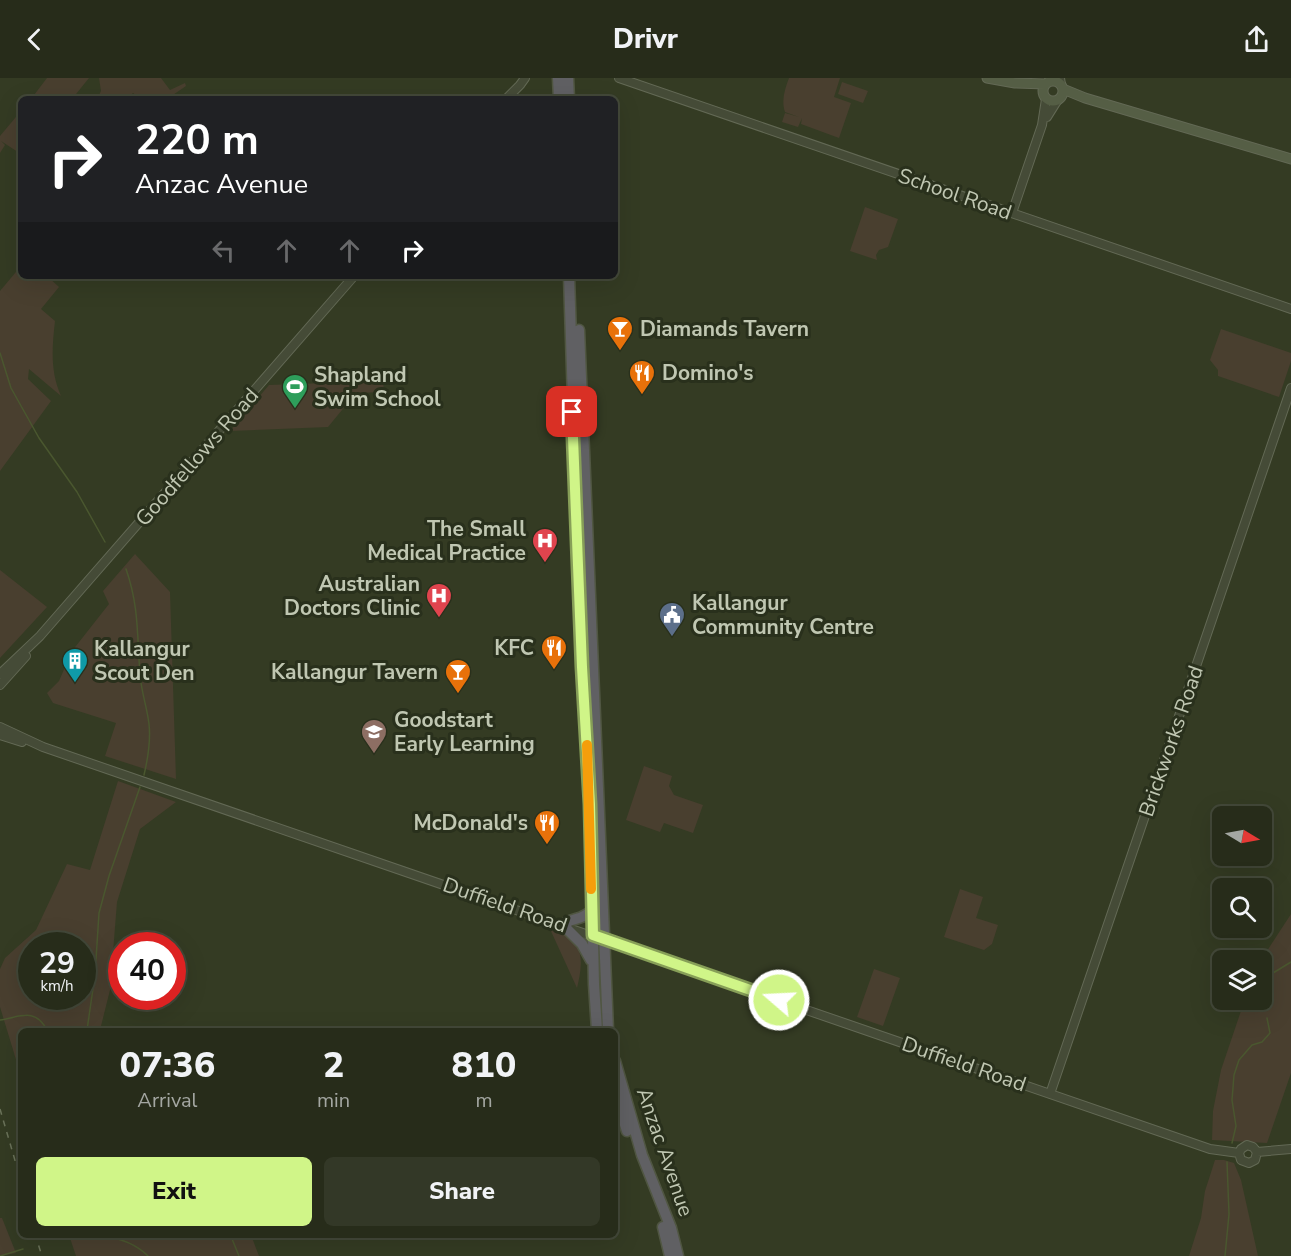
<!DOCTYPE html>
<html lang="en">
<head>
<meta charset="utf-8">
<style>
  :root { --surface:#272c1a; --page:#333827; --text:#f1f3f6; --muted:#a4a7a2; --line:#434839; --accent:#d0f588 }
  body { margin:0; font-family:"Nunito Sans",sans-serif; background:var(--page); color:var(--text); height:100vh; display:flex; flex-direction:column; font-size:22px; white-space:nowrap }
  * { box-sizing:border-box; margin:0 }
  p { font-size:20px; color:var(--muted) }
  .icon { flex:none; width:33px; height:33px; fill:none; stroke:currentColor; stroke-width:2; stroke-linecap:round; stroke-linejoin:round }
  .map { position:relative; flex:1; overflow:hidden }
  .panel { position:absolute; left:18px; top:950px; width:600px; height:210px; display:flex; flex-direction:column; background:var(--surface); border-radius:9px; box-shadow:0 6px 24px #0002,0 0 0 2px var(--line) }
  .panel>* { flex:none }
  .top-card { position:absolute; left:18px; top:18px; width:600px; height:183px; border-radius:9px; box-shadow:0 6px 24px #0002,0 0 0 2px var(--line); background:#202124; color:#fff; overflow:hidden }
  .needle { width:39px; rotate:100deg }
  .controls { position:absolute; left:1212px; top:728px; display:grid; gap:12px }
  .controls a { display:grid; place-items:center; width:60px; height:60px; border-radius:9px; background:var(--surface); box-shadow:0 6px 24px #0002,0 0 0 2px var(--line); font-size:30px }
  .speed { position:absolute; left:18px; top:854px; display:flex; gap:12px; font-size:30px; font-weight:700; text-align:center }
  .speed>* { display:grid; place-content:center; width:78px; height:78px; border-radius:50%; background:var(--surface); box-shadow:0 6px 24px #0002,0 0 0 2px var(--line); line-height:1 }
  .speed small { font-size:15px; font-weight:400 }
  .speed .limit { border:9px solid #d22; background:#fff; color:#111 }
  .pin { position:absolute; display:grid; place-items:center; width:51px; height:51px; color:#fff; margin:-26px; border-radius:12px; box-shadow:0 3px 9px #0006 }
  .me { position:absolute; width:66px; margin:-33px; rotate:289deg; stroke-linejoin:round; filter:drop-shadow(0 0 4px #0008) }
  .turn { display:flex; align-items:center; gap:21px; height:126px; padding:0 18px; font-size:27px }
  .turn .icon { width:78px; height:78px; stroke-width:2.5 }
  .turn b { display:block; font-size:42px; line-height:51px }
  .lanes { display:flex; align-items:center; height:57px; padding:0 18px; background:#0003; justify-content:center; gap:30px; direction:ltr }
  .lanes .off { opacity:.35 }
  .eta { display:flex; justify-content:space-evenly; align-items:center; height:102px; text-align:center }
  .eta b { font-size:36px; font-weight:800; line-height:42px }
  .action { display:flex; gap:12px; margin-top:auto; padding:12px 18px }
  .action a { flex:1; height:69px; border-radius:9px; background:var(--accent); color:#111; font-size:24px; font-weight:800; line-height:69px; text-align:center }
  .action a+a { background:var(--page); color:var(--text) }
  header { display:flex; justify-content:space-between; align-items:center; height:78px; padding:0 18px; background:var(--surface); font-size:27px; font-weight:800 }
  .map>svg:first-child { display:block }
  .green { fill:#493f2f; fill-rule:evenodd }
  .lines { fill:none; stroke-linecap:round; stroke-linejoin:round }
  .stream { stroke:#4a572f; stroke-width:1.5 }
  .tertiary-casing { stroke:#636955; stroke-width:10 }
  .secondary-casing { stroke:#636955; stroke-width:11 }
  .trunk-casing { stroke:#505642; stroke-width:13 }
  .tertiary { stroke:#454b37; stroke-width:8 }
  .secondary { stroke:#555e45; stroke-width:9 }
  .trunk { stroke:#606063; stroke-width:10 }
  .rail { stroke:#6a7259; stroke-width:1.5; stroke-dasharray:6 6; stroke-linecap:butt }
  .route-casing { stroke:#879f58; stroke-width:15 }
  .route { stroke:#d0f588; stroke-width:10 }
  .slow { stroke:#f59e0b; stroke-width:10 }
  .labels { text-anchor:middle; stroke-width:6; stroke-linejoin:round; paint-order:stroke }
  .street-label { font-size:21px; fill:#c0c7b2; stroke:#29301c }
  .poi-label { font-size:21px; font-weight:bold; fill:#c0c7b2; stroke:#29301c; text-anchor:start }
</style>
</head>
<body>
<header><svg class="icon" aria-label="back" viewBox="0 0 24 24"><path d="M15 5l-7 7 7 7"/></svg>Drivr<svg class="icon" aria-label="share" viewBox="0 0 24 24"><path d="M12 15V3M7 8l5-5 5 5M5 13v7h14v-7"/></svg></header>
<div class="map">
<svg width="1291" height="1178" viewBox="0 0 1291 1178">
  <rect width="100%" height="100%" fill="#343b23"/>
  <!-- green -->
  <path class="green" d="M47,0H89L72,21H31Z
    M99,0H161L170,12L185,5L186,8L167,21H141L133,15L126,21L98,19L101,13Z
    M789,0H840L834,19L851,25L839,60L801,46L802,40L798,49L782,44L785,35L799,39L785,34C781,22 785,11 789,0Z
    M842,4L868,13L863,25L838,16Z
    M21,33V76L1,63L5,67L0,75V58Z
    M865,129L898,141L888,169L879,172L876,177L877,182L850,173Z
    M21,188V198H47L59,209L41,231L55,243C52,270 50,293 61,318L29,291L28,301L51,323L0,393V213Z
    M1221,251L1291,275V283L1279,319L1218,298V292L1210,282Z
    M383,303L384,314L356,315L328,349L230,353L269,307Z
    M135,476L170,514L176,701L105,678L116,645L53,625L47,615L59,603L72,573L109,526L103,513Z
    M0,492L47,529L0,580Z
    M644,688L672,698L669,708L674,717L703,727L693,755L664,745L660,754L626,742Z
    M118,703L176,724L140,751L117,824L110,912L100,952H21V998L0,929V891L5,880L36,852L67,786L90,792ZM32,867H82V918H32Z
    M960,811L983,819L976,840L998,847L992,866L984,872L944,859Z
    M1291,836V995L1267,1065L1212,1062L1213,1033L1221,992L1245,921H1262L1261,882Z
    M550,851C555,853 563,854 568,858C586,870 581,893 577,910Z
    M874,891L900,900L883,948L857,939Z
    M1215,1082H1224L1234,1085L1241,1102L1258,1178H1189L1201,1140L1205,1113Z
    M0,1140H2L16,1175L0,1178Z
    M69,1157H251L259,1178H76Z"/>
  <g class="lines">
    <!-- stream -->
    <path class="stream" d="M0,275L11,310L39,360L77,414L105,464
      M126,491C139,528 137,557 140,596C141,613 147,629 149,646C151,664 148,680 144,697
      M1264,926L1273,895L1291,884
      M0,942C20,939 35,929 47,952
      M87,952L95,897L99,835L109,798L140,709
      M1232,1065L1236,1048L1232,1022L1234,997L1239,982L1252,967L1262,964L1270,955L1267,940
      M230,1156L239,1178
      M55,1161C85,1154 125,1155 148,1178
      M0,1178L23,1171
      M1225,1178L1229,1136L1227,1084"/>
    <defs>
      <path id="tertiary" d="M619,0L1291,231
        M1060,0L1061,7
        M1050,3L1052,0
        M506,21L520,7L525,0
        M1047,39L1057,23
        M1012,135L1042,47L1046,21
        M0,596L40,558L354,198
        M0,607L26,578
        M0,649L43,669L1210,1071L1239,1075
        M0,657L22,664
        M1050,1016L1291,310
        M1257,1074L1291,1071
        M1239,1075L1241,1082L1249,1085L1255,1082L1257,1074
        M1239,1075L1241,1071L1247,1067L1253,1069L1257,1074"/>
      <path id="secondary" d="M987,0L1015,5L1046,6
        M1043 13a10 10 0 1 1 20 0a10 10 0 1 1-20 0Z
        M1063,11L1085,20L1291,81"/>
      <path id="trunk" d="M558,0L559,21
        M568,0L569,21
        M569,198L578,479L590,726L594,906L597,952
        M579,252L608,952
        M591,882L582,866L563,847C572,839 582,843 592,832
        M615,983L642,1077L671,1150L678,1178
        M615,1014L627,1053
        M663,1149L670,1178"/>
    </defs>
    <!-- tertiary casing -->
    <use href="#tertiary" class="tertiary-casing"/>
    <!-- secondary casing -->
    <use href="#secondary" class="secondary-casing"/>
    <!-- trunk casing -->
    <use href="#trunk" class="trunk-casing"/>
    <!-- tertiary -->
    <use href="#tertiary" class="tertiary"/>
    <!-- secondary -->
    <use href="#secondary" class="secondary"/>
    <!-- trunk -->
    <use href="#trunk" class="trunk"/>
    <!-- rail -->
    <path class="rail" d="M0,1031L21,1103
      M35,1156L42,1178"/>
  </g>
  <g class="lines">
    <defs>
      <path id="route" d="M572,334L582,589L590,726L593,857L779,922"/>
    </defs>
    <!-- route casing -->
    <use href="#route" class="route-casing"/>
    <!-- route -->
    <use href="#route" class="route"/>
    <!-- slow -->
    <path class="slow" d="M587,667L591,811"/>
  </g>
  <!-- icons -->
  <defs>
    <symbol id="bar-pin" viewBox="-11 -11 22 30"><path d="M0 17L-7.5 6A9.5 9.5 0 1 1 7.5 6Z" fill="#e8710a" stroke="#29301c"/><path d="M-6-5H6L.8 .8V4.5H3.5V6h-7V4.5H-.8V.8Z" fill="#fff"/></symbol>
    <symbol id="restaurant-pin" viewBox="-11 -11 22 30"><path d="M0 17L-7.5 6A9.5 9.5 0 1 1 7.5 6Z" fill="#e8710a" stroke="#29301c"/><path d="M-5-6h1v4h1v-4h1v4h1v-4h1v5L-1.5 .5V6h-2V.5L-5-1ZM5-6V6H3V1.5H1.5Q1.5-4 5-6Z" fill="#fff"/></symbol>
    <symbol id="stadium-pin" viewBox="-11 -11 22 30"><path d="M0 17L-7.5 6A9.5 9.5 0 1 1 7.5 6Z" fill="#2e9e5b" stroke="#29301c"/><path d="M0-5a6.5 5 0 1 0 0 10a6.5 5 0 1 0 0-10ZM-3.5-1.8h7v3.6h-7Z" fill="#fff"/></symbol>
    <symbol id="hospital-pin" viewBox="-11 -11 22 30"><path d="M0 17L-7.5 6A9.5 9.5 0 1 1 7.5 6Z" fill="#e0444e" stroke="#29301c"/><path d="M-5-5h3v3.5h4V-5h3V5h-3V1.5h-4V5h-3Z" fill="#fff"/></symbol>
    <symbol id="civic-pin" viewBox="-11 -11 22 30"><path d="M0 17L-7.5 6A9.5 9.5 0 1 1 7.5 6Z" fill="#5c6f8a" stroke="#29301c"/><path d="M-.6-6.5H3V-4.5H.6V-3L4-1V1h2V6H-6V1h2V-1L-.6-3ZM-1.2 2.5V6h2.4V2.5Z" fill="#fff"/></symbol>
    <symbol id="building-pin" viewBox="-11 -11 22 30"><path d="M0 17L-7.5 6A9.5 9.5 0 1 1 7.5 6Z" fill="#0f9aa8" stroke="#29301c"/><path d="M-4-6H4V6H1V3H-1V6H-4ZM-2.5-4.3h1.7v1.8h-1.7ZM.8-4.3h1.7v1.8H.8ZM-2.5-1h1.7V.8h-1.7ZM.8-1h1.7V.8H.8Z" fill="#fff"/></symbol>
    <symbol id="school-pin" viewBox="-11 -11 22 30"><path d="M0 17L-7.5 6A9.5 9.5 0 1 1 7.5 6Z" fill="#8d6e63" stroke="#29301c"/><path d="M0-5L7-2L0 1L-7-2ZM-4 1L0 2.5L4 1V4Q0 6-4 4Z" fill="#fff"/></symbol>
  </defs>
  <g fill-rule="evenodd">
    <use href="#bar-pin" x="605" y="236" width="30" height="40"/>
    <use href="#restaurant-pin" x="627" y="280" width="30" height="40"/>
    <use href="#stadium-pin" x="280" y="294" width="30" height="40"/>
    <use href="#hospital-pin" x="530" y="448" width="30" height="40"/>
    <use href="#hospital-pin" x="424" y="503" width="30" height="40"/>
    <use href="#civic-pin" x="657" y="522" width="30" height="40"/>
    <use href="#restaurant-pin" x="539" y="555" width="30" height="40"/>
    <use href="#building-pin" x="60" y="568" width="30" height="40"/>
    <use href="#bar-pin" x="443" y="579" width="30" height="40"/>
    <use href="#school-pin" x="359" y="639" width="30" height="40"/>
    <use href="#restaurant-pin" x="532" y="730" width="30" height="40"/>
  </g>
  <g class="labels">
    <!-- street labels -->
    <g class="street-label">
      <text transform="translate(955 116) rotate(19)" y="7">School Road</text>
      <text transform="translate(197 379) rotate(-49)" y="7">Goodfellows Road</text>
      <text transform="translate(1171 663) rotate(-71)" y="7">Brickworks Road</text>
      <text transform="translate(505 827) rotate(19)" y="7">Duffield Road</text>
      <text transform="translate(964 986) rotate(19)" y="7">Duffield Road</text>
      <text transform="translate(665 1074) rotate(71)" y="7">Anzac Avenue</text>
    </g>
    <!-- poi labels -->
    <g class="poi-label">
      <text x="640" y="258">Diamands Tavern</text>
      <text x="662" y="302">Domino's</text>
      <text x="314" y="304">Shapland<tspan x="314" dy="24">Swim School</tspan></text>
      <text x="526" y="458" text-anchor="end">The Small<tspan x="526" dy="24">Medical Practice</tspan></text>
      <text x="420" y="513" text-anchor="end">Australian<tspan x="420" dy="24">Doctors Clinic</tspan></text>
      <text x="692" y="532">Kallangur<tspan x="692" dy="24">Community Centre</tspan></text>
      <text x="534" y="577" text-anchor="end">KFC</text>
      <text x="94" y="578">Kallangur<tspan x="94" dy="24">Scout Den</tspan></text>
      <text x="438" y="601" text-anchor="end">Kallangur Tavern</text>
      <text x="394" y="649">Goodstart<tspan x="394" dy="24">Early Learning</tspan></text>
      <text x="528" y="752" text-anchor="end">McDonald's</text>
    </g>
  </g>
</svg>
<div class="controls">
<a><svg class="needle" viewBox="-14 -14 28 28"><path d="M0-13l5 13h-10z" fill="#e53935"/><path d="M0 13l5-13h-10z" fill="#a4a7a2"/></svg></a>
<a><svg class="icon" aria-label="search" viewBox="0 0 24 24"><circle cx="10" cy="10" r="6"/><path d="M15 15l6 6"/></svg></a>
<a><svg class="icon" aria-label="layers" viewBox="0 0 24 24"><path d="M12 4l9 5-9 5-9-5zM3 14l9 5 9-5"/></svg></a>
</div>
<div class="speed"><div>29<small>km/h</small></div><div class="limit">40</div></div>
<div class="pin" style="left:572px;top:334px;background:#d93025"><svg class="icon" aria-label="arrive" viewBox="0 0 24 24"><path d="M6 21V4h12l-3 4 3 4H6"/></svg></div>
<svg class="me" style="left:779px;top:922px" viewBox="-20 -20 40 40"><circle r="17" fill="#d0f588" stroke="#fff" stroke-width="3"/><path d="M0-11L8 9 0 5-8 9z" fill="#fff"/></svg>
<div class="top-card">
<div class="turn"><svg class="icon" aria-label="right" viewBox="0 0 24 24"><path d="M7 20v-9h11M14 6l5 5-5 5"/></svg><div><b>220 m</b>Anzac Avenue</div></div>
<div class="lanes"><svg class="icon off" aria-label="left" viewBox="0 0 24 24"><path d="M17 20v-9H6M10 6l-5 5 5 5"/></svg><svg class="icon off" aria-label="ahead" viewBox="0 0 24 24"><path d="M12 20V5M6 11l6-6 6 6"/></svg><svg class="icon off" aria-label="ahead" viewBox="0 0 24 24"><path d="M12 20V5M6 11l6-6 6 6"/></svg><svg class="icon" aria-label="right" viewBox="0 0 24 24"><path d="M7 20v-9h11M14 6l5 5-5 5"/></svg></div>
</div>
<section class="panel">
<div class="eta">
<div><b>07:36</b><p>Arrival</p></div>
<div><b>2</b><p>min</p></div>
<div><b>810</b><p>m</p></div>
</div>
<div class="action"><a>Exit</a><a>Share</a></div>
</section>
</div>
</body>
</html>
